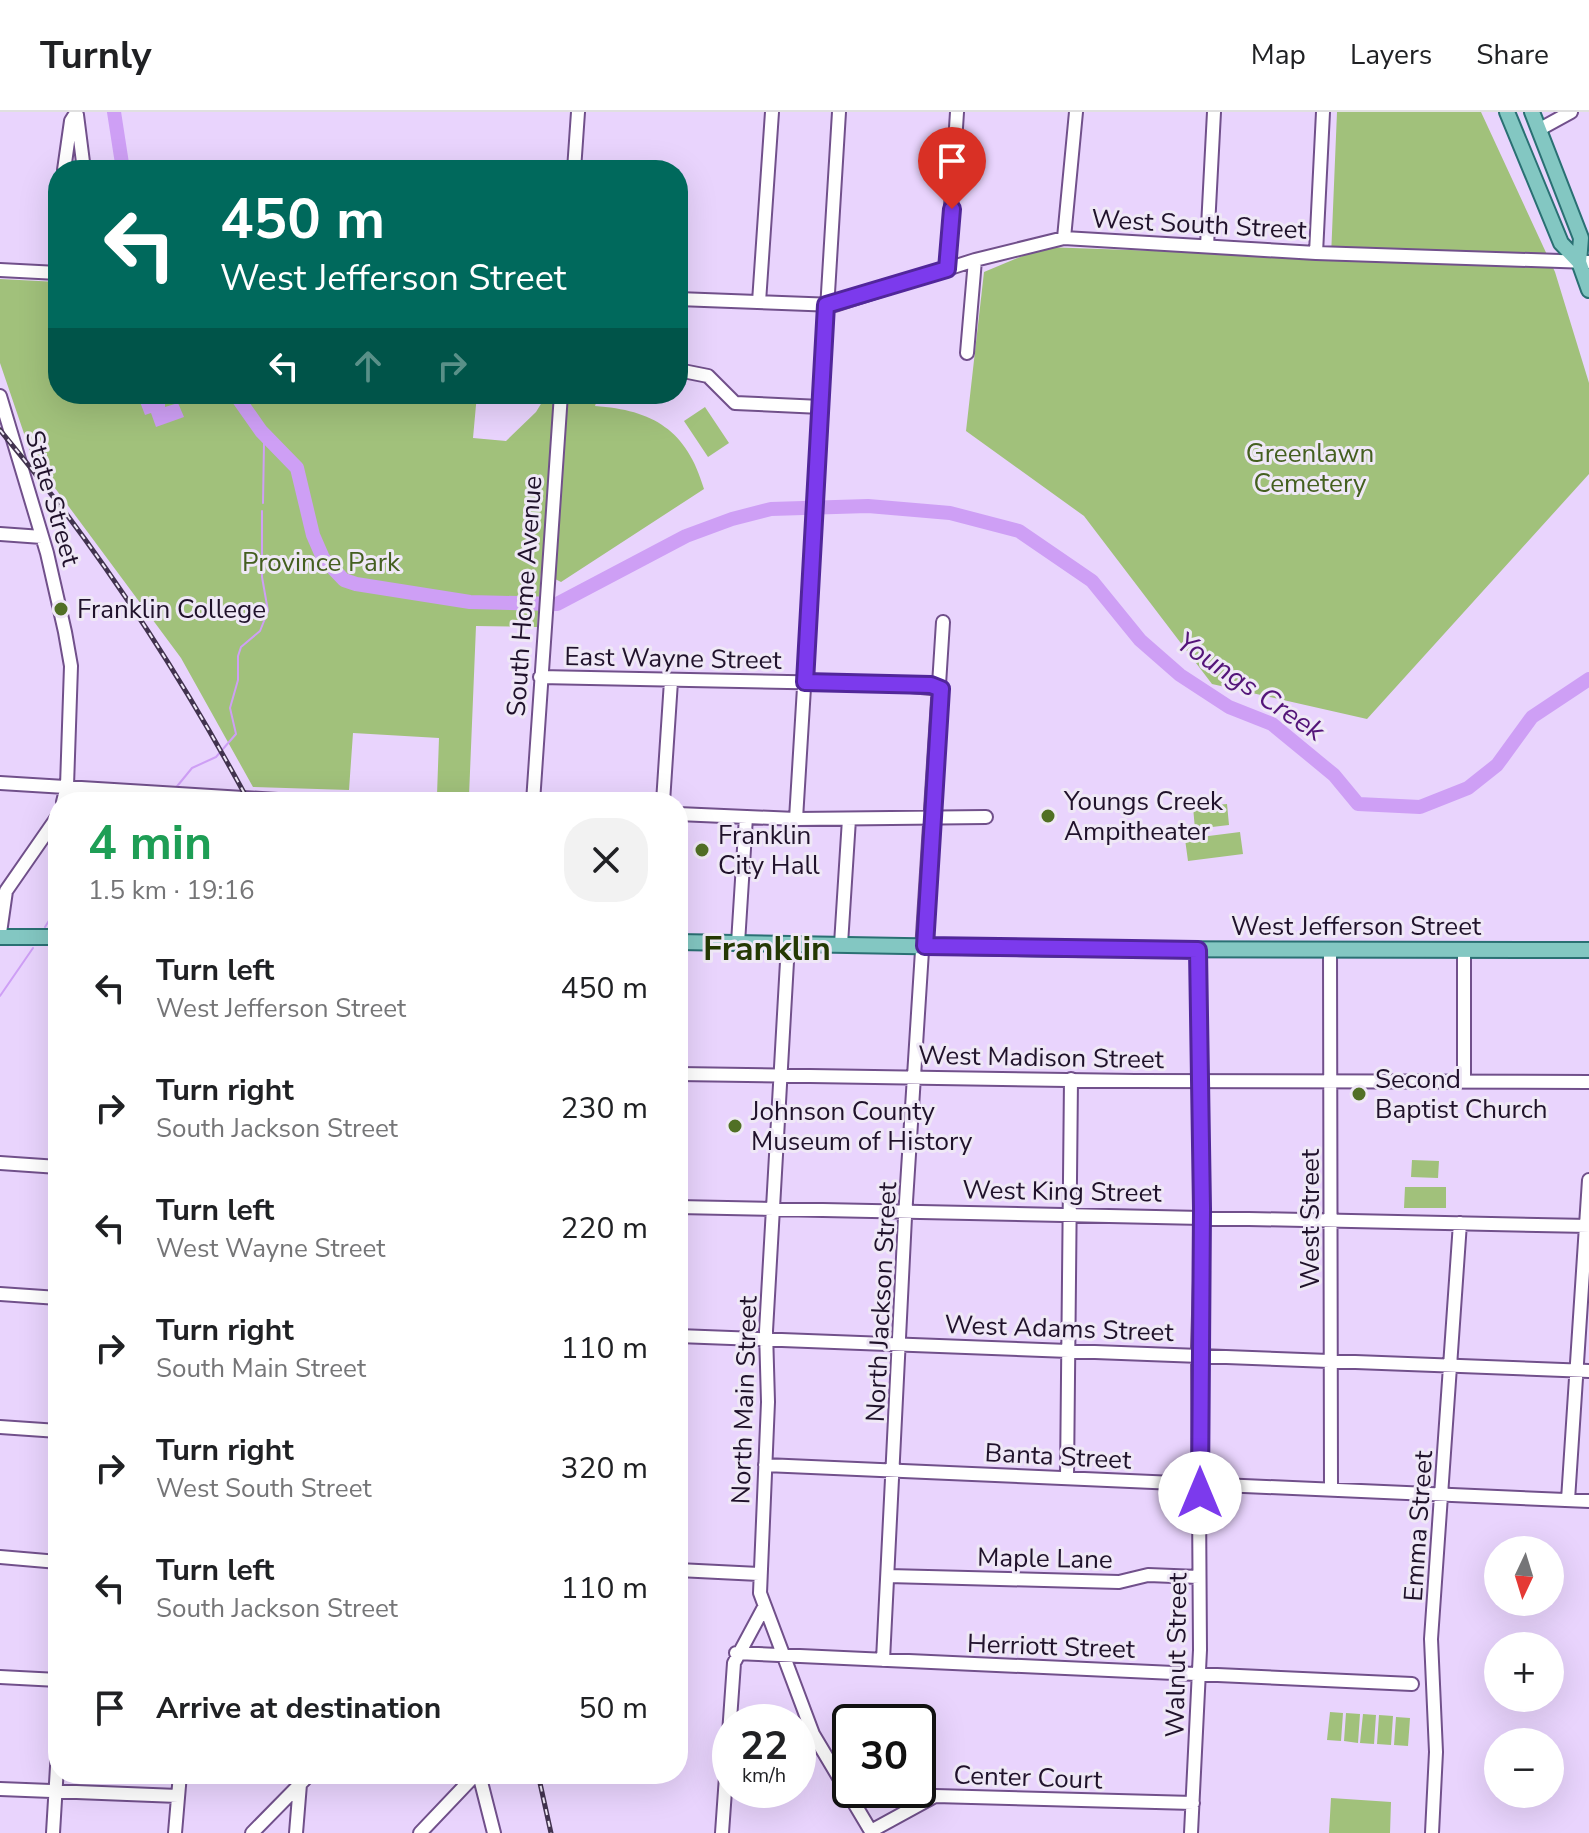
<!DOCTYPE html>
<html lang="en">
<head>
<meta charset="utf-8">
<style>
  :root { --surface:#fff; --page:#f2f2f2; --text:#202124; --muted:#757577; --line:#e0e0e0 }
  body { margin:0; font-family:"Nunito Sans",sans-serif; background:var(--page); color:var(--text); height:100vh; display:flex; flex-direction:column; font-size:30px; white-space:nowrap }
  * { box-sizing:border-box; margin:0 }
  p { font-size:26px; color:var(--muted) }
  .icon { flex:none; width:44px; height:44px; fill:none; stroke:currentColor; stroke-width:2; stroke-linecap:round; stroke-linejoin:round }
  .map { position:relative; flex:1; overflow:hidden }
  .details { position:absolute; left:48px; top:680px; width:640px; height:992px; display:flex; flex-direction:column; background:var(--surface); border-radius:32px; box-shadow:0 8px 32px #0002 }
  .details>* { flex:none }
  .banner { position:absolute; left:48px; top:48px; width:640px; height:244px; border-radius:32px; box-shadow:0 8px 32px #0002; background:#00695c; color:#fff; overflow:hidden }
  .needle { width:52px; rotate:184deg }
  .tools { position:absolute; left:1484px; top:1424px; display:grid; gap:16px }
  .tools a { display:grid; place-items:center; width:80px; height:80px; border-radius:50%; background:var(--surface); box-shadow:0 8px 32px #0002; font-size:40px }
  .speed { position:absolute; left:712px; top:1592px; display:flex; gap:16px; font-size:40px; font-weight:700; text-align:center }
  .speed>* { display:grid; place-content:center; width:104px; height:104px; border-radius:50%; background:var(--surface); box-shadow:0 8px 32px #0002; line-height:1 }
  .speed small { font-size:20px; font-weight:400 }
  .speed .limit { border:4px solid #111; border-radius:12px; background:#fff; color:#111 }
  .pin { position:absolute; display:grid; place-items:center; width:68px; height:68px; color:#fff; margin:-82px -34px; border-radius:50% 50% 50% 0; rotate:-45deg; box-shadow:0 0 8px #0007 }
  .pin .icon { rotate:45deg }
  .me { position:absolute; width:88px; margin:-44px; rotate:0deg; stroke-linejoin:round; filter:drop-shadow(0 0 6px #0008) }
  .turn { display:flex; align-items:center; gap:28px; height:168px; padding:0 40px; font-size:36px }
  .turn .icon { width:104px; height:104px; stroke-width:2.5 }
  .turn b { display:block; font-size:56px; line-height:68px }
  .lanes { display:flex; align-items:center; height:76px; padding:0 40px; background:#0003; justify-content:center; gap:40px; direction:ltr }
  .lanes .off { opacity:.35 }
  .round { display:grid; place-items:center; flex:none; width:84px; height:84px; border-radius:32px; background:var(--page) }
  .summary { display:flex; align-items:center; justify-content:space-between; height:136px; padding:0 40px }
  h1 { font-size:48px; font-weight:700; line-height:60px; color:#1e9e55 }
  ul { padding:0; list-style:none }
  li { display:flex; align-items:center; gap:24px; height:120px; padding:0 40px }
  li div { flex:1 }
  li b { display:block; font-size:30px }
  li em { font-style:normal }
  header { display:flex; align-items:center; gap:48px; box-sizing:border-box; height:112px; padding:0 40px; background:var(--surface); border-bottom:2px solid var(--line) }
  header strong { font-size:38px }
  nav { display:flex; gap:44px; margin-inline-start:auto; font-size:28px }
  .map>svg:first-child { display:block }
  .green { fill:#a1c17b }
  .water { fill:#ce9ff5 }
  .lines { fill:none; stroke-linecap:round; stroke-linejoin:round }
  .stream { stroke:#ce9ff5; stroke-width:2 }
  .river { stroke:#ce9ff5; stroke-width:14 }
  .minor-casing { stroke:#71508b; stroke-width:16 }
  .major-casing { stroke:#2a7073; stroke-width:18 }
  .minor { stroke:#fff; stroke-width:12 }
  .major { stroke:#83c7c2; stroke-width:14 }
  .rail-casing { stroke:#42334f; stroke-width:5 }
  .rail { stroke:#efe8f6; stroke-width:2; stroke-dasharray:6; stroke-linecap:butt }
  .route-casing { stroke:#51269a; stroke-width:20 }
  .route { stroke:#7c3aed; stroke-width:14 }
  .poi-dot { fill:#517025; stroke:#efe8f6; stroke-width:3 }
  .labels { text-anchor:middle; stroke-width:6; stroke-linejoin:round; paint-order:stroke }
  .street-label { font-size:26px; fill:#20122b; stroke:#efe8f6 }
  .park-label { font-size:26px; fill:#445f1f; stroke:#efe8f6 }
  .poi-label { font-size:26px; fill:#20122b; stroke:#efe8f6; text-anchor:start }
  .water-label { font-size:28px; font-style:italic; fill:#541579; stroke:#efe8f6 }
  .district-label { font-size:34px; font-weight:bold; fill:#253903; stroke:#efe8f6 }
</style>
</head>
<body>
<header>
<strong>Turnly</strong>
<nav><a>Map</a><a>Layers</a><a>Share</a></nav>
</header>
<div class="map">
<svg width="1589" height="1721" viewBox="0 0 1589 1721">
  <rect width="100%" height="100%" fill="#e9d4fd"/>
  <!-- green -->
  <path class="green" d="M1337,0H1481L1555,160L1589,271V362L1367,607L1212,572L1084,404L966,319L984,160L1044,135L1331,145Z
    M0,167L58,170V282H477L473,326L506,329L536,300L547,282H599L595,294C653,298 687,318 704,377L561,470L541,460L537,515L476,514L469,684L437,683L439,626L353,621L349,678L253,675L181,546L32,345L0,251Z
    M705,295L729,331L708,345L684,309Z
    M1227,692L1229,713L1195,717L1193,695Z
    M1240,720L1243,742L1188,749L1185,727Z
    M1412,1048L1439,1049L1438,1066L1411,1065Z
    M1405,1075H1446V1096H1404Z
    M1330,1600L1343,1601L1341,1629L1327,1628Z
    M1346,1601L1360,1602L1358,1631L1344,1629Z
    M1363,1602L1376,1603L1374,1632L1360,1631Z
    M1379,1603L1393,1604L1391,1633L1377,1632Z
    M1396,1605L1410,1606L1408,1634L1394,1633Z
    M1331,1686L1391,1690L1390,1721H1329Z"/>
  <!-- water -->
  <path class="water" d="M137,282H165V295L178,291L184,305L156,315L151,301L145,303Z"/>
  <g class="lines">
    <!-- stream -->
    <path class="stream" d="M261,319L264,331L263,391
      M174,678L192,656L216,645L236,622L230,596L238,568V544L241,535L260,519L268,499L262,465V399
      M45,815L58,794
      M0,884L33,836"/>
    <!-- river -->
    <path class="river" d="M114,0L123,58
      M235,282L261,319L297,356L313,423L323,446L344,468L356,472L470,490L557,492L686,424L732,407L771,397L868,394L950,401L1019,419L1092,469L1140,528L1180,563L1229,595L1272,612L1334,663L1358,692L1420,695L1468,676L1497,653L1532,605L1589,567"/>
    <defs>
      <path id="minor" d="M77,3L84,58
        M1540,17L1571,0
        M64,58L71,9L76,1
        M574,58L578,0
        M1064,126L1076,0
        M1207,134L1214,0
        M1316,141L1323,0
        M947,157L957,0
        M0,158L58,161
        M678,187L835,193L975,148L1064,126L1316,141L1589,150
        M759,190L772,0
        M967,241L975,148
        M678,258L708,264L735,291L821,295
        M0,284L47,441L65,520L71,554L67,674L63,690
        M0,422L42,425
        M540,565L891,572L941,577
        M0,671L310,690
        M533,690L561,282
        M663,690L671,569
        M678,702L796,707L986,705
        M796,707L839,0
        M0,821L6,779L58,704
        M738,831L746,705
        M788,832L766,1219L768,1290L760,1481L813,1622L872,1721
        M841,832L849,707
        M1330,837L1331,1378
        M678,962L1135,969L1589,970
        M1464,969V838
        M0,1051L58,1055
        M678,1095L1589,1114
        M0,1182L58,1186
        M678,1224L1589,1259
        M0,1315L58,1319
        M765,1353L1589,1389
        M1067,1366L1071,967
        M1568,1388L1589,1068
        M0,1445L58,1450
        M678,1458L759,1462
        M888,1464L1119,1470L1148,1463L1199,1465
        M736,1541L1412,1572
        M883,1548L905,1105L943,510
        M0,1565L58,1568
        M479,1662L494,1721
        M0,1677L178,1684
        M871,1719L935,1684L1193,1691
        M53,1721L58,1638
        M175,1721L180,1662
        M252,1721L310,1662
        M296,1721L300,1672
        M420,1721L476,1662
        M722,1721L734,1551L763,1497
        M1191,1721L1200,1538L1198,1236L1202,1104L1198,838
        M1432,1721L1436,1640L1431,1527L1460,1111"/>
      <path id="major" d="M1507,0L1561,131L1579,150
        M1532,0L1581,126L1579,150L1589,178
        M0,825H58
        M678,830L1067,837L1589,838"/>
    </defs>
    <!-- minor casing -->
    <use href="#minor" class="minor-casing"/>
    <!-- major casing -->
    <use href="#major" class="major-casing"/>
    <!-- minor -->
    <use href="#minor" class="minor"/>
    <!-- major -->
    <use href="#major" class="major"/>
    <defs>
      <path id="rail" d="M0,318C96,433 178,558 249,690
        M538,1662L551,1721"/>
    </defs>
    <!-- rail casing -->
    <use href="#rail" class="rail-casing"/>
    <!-- rail -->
    <use href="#rail" class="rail"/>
  </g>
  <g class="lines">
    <defs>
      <path id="route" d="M952,97L947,157L826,193L805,570L931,573L941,577L925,834L1198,838L1202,1097L1200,1381"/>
    </defs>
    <!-- route casing -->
    <use href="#route" class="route-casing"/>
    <!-- route -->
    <use href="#route" class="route"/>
  </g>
  <!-- markers -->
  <g class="poi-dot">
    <circle cx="61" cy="497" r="8"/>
    <circle cx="1048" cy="704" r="8"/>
    <circle cx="702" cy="738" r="8"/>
    <circle cx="1359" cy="982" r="8"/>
    <circle cx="735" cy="1014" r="8"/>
  </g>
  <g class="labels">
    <!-- street labels -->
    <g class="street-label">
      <text transform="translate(1199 112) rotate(3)" y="9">West South Street</text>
      <text transform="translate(53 386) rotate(74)" y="9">State Street</text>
      <text transform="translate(524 484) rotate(-86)" y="9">South Home Avenue</text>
      <text transform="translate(673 546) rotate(1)" y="9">East Wayne Street</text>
      <text x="1356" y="823">West Jefferson Street</text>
      <text transform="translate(1041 945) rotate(1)" y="9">West Madison Street</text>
      <text transform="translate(1062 1079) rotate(1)" y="9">West King Street</text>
      <text transform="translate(1310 1107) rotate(-90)" y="9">West Street</text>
      <text transform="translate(881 1190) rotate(-87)" y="9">North Jackson Street</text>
      <text transform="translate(1059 1216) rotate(2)" y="9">West Adams Street</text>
      <text transform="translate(744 1288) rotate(-88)" y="9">North Main Street</text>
      <text transform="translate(1058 1344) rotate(3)" y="9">Banta Street</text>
      <text transform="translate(1418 1414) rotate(-86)" y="9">Emma Street</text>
      <text transform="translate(1045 1446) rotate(1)" y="9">Maple Lane</text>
      <text transform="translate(1051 1534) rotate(2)" y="9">Herriott Street</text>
      <text transform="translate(1176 1543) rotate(-89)" y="9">Walnut Street</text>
      <text transform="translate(1028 1665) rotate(2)" y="9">Center Court</text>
    </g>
    <!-- park labels -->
    <g class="park-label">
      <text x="1310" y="350">Greenlawn<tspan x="1310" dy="30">Cemetery</tspan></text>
      <text x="321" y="459">Province Park</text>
    </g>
    <!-- poi labels -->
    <g class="poi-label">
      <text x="77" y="506">Franklin College</text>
      <text x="1064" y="698">Youngs Creek<tspan x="1064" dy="30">Ampitheater</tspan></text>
      <text x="718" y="732">Franklin<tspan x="718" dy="30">City Hall</tspan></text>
      <text x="1375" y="976">Second<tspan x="1375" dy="30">Baptist Church</tspan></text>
      <text x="751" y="1008">Johnson County<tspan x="751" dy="30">Museum of History</tspan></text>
    </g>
    <!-- water labels -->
    <g class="water-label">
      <text transform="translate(1251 574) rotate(34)" y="10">Youngs Creek</text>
    </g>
    <!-- district labels -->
    <g class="district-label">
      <text x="767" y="848">Franklin</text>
    </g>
  </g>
</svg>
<div class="tools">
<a><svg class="needle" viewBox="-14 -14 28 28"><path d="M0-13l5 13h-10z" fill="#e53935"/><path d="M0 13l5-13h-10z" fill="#757577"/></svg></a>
<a>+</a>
<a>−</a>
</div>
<div class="speed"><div>22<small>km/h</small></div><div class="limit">30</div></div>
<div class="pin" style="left:952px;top:97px;background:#d93025"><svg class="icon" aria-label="arrive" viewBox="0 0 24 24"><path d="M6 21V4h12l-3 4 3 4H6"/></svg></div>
<svg class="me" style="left:1200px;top:1381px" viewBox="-20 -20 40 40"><circle r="19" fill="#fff"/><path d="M0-13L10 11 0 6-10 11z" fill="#7c3aed"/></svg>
<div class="banner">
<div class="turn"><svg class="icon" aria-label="left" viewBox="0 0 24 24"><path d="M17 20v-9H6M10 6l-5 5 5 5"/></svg><div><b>450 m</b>West Jefferson Street</div></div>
<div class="lanes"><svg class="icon" aria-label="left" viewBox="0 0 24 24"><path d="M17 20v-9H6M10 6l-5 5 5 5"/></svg><svg class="icon off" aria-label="ahead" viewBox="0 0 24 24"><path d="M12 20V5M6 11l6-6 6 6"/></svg><svg class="icon off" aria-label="right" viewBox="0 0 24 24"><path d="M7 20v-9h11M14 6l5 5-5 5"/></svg></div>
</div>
<section class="details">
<div class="summary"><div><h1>4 min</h1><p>1.5 km · 19:16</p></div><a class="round"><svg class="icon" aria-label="close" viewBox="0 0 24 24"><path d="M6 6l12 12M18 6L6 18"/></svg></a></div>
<ul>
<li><svg class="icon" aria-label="left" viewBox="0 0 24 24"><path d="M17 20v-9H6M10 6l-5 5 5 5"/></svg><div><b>Turn left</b><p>West Jefferson Street</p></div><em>450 m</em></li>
<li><svg class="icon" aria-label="right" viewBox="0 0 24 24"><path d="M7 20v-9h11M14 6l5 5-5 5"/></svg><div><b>Turn right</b><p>South Jackson Street</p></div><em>230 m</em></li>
<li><svg class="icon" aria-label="left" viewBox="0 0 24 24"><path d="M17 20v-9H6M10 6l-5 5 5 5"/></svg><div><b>Turn left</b><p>West Wayne Street</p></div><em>220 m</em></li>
<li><svg class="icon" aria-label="right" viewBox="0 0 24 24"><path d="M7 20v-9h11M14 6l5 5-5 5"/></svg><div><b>Turn right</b><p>South Main Street</p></div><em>110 m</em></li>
<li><svg class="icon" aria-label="right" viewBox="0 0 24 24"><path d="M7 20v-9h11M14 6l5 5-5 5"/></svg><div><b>Turn right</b><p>West South Street</p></div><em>320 m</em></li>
<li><svg class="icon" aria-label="left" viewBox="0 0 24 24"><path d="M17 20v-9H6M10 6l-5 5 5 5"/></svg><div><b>Turn left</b><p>South Jackson Street</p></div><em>110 m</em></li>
<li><svg class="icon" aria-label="arrive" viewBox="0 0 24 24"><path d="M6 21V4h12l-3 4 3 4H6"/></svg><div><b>Arrive at destination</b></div><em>50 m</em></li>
</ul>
</section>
</div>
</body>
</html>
